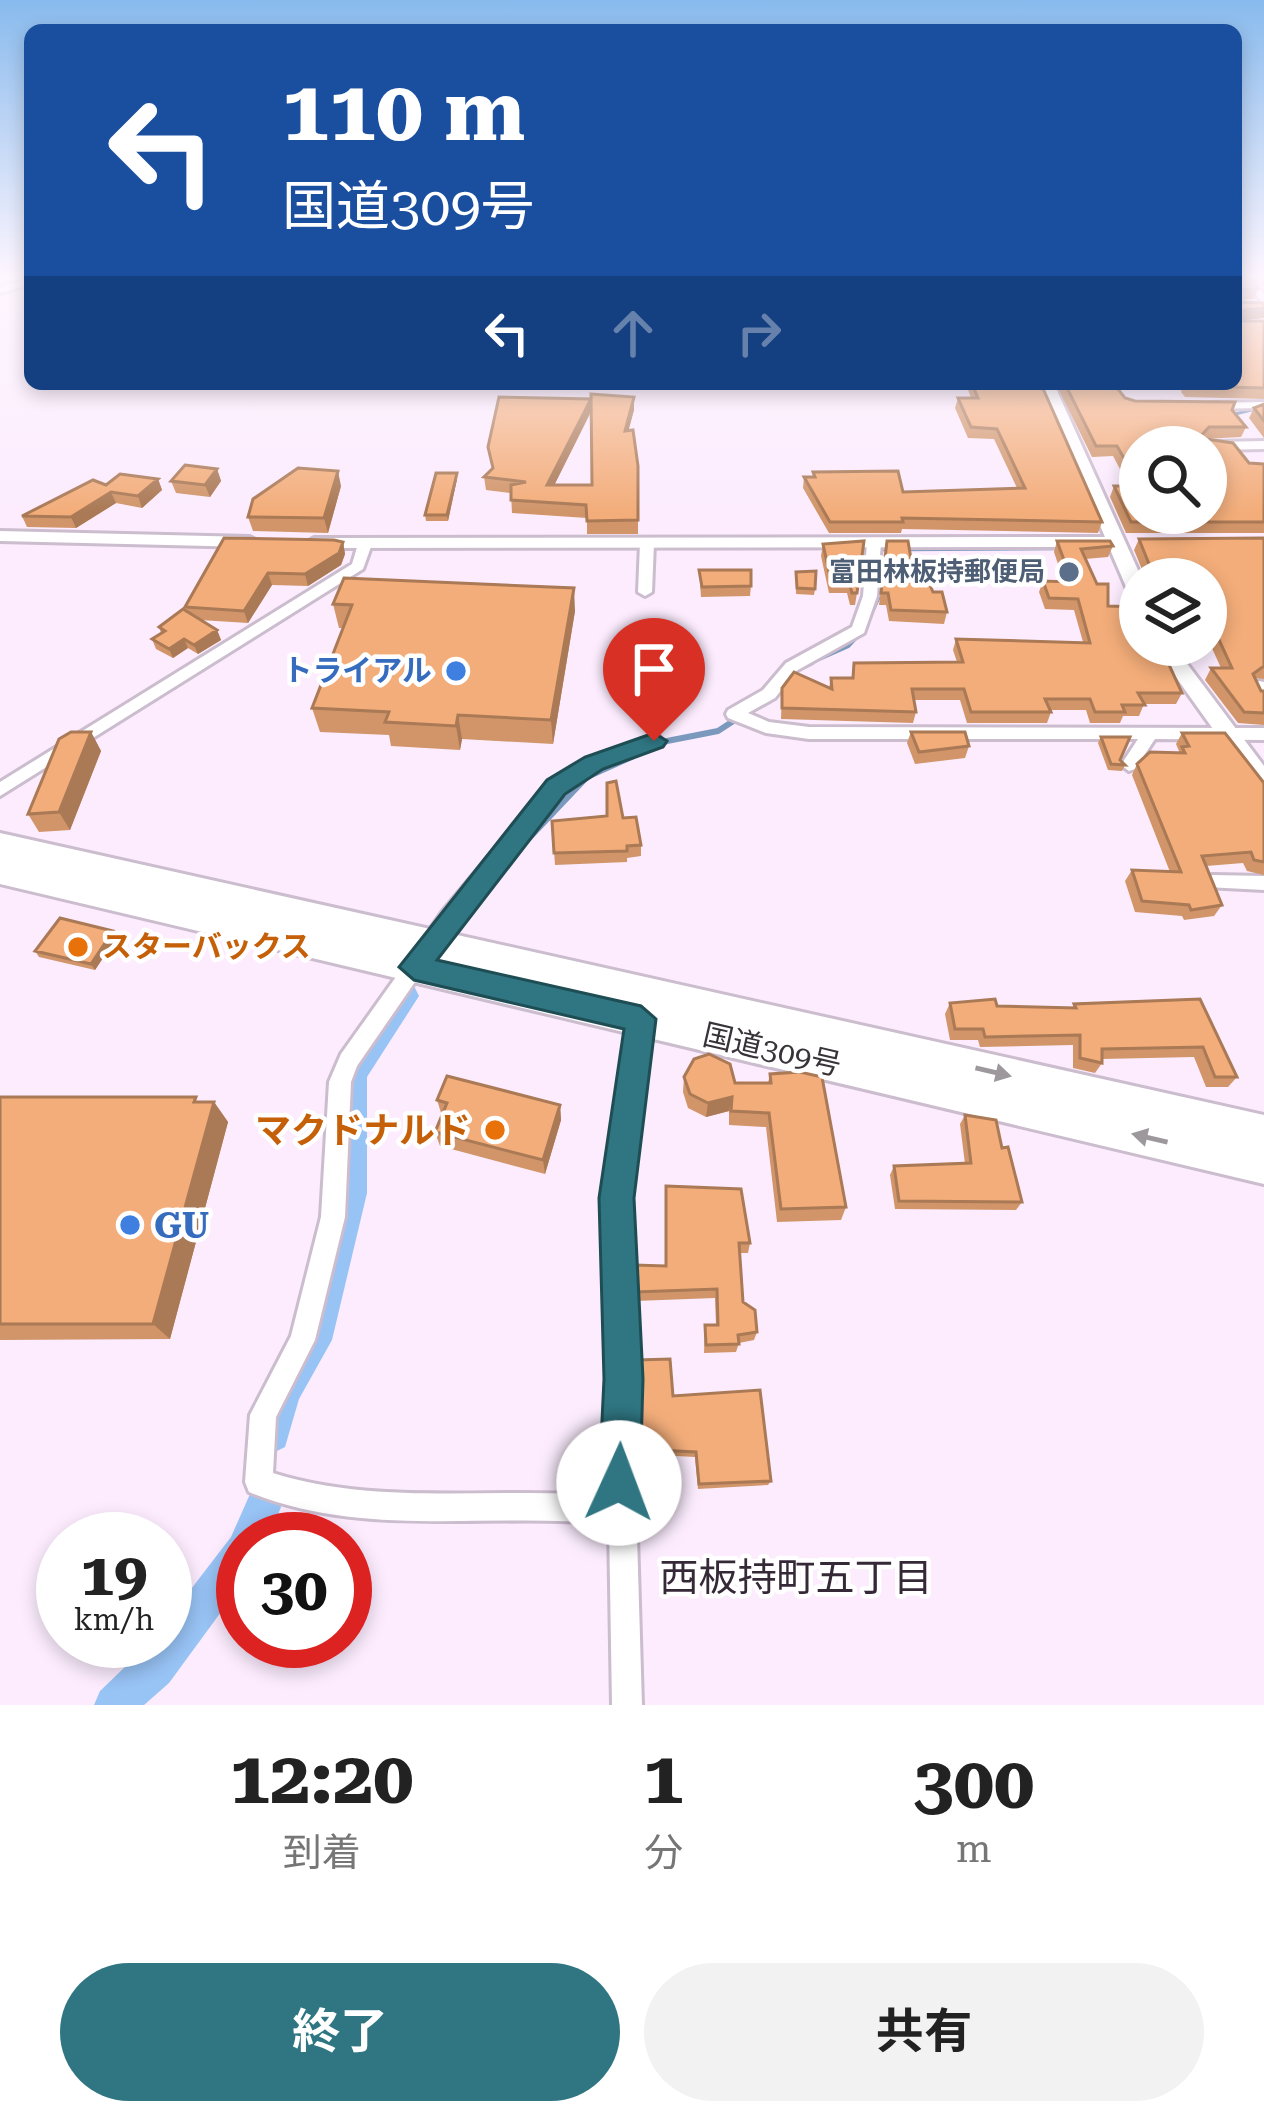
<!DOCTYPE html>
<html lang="ja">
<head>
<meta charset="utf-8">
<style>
  :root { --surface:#fff; --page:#f2f2f2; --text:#222; --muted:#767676; --accent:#2f7682 }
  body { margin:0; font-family:"Roboto Serif","Noto Sans JP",serif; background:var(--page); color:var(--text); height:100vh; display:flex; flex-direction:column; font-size:45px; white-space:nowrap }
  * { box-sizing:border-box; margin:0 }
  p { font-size:39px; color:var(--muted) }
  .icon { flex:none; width:66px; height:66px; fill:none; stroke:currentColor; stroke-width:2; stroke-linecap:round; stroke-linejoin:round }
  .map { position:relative; height:1705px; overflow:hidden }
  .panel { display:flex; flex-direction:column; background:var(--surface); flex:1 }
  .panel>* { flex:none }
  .top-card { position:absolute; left:24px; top:24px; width:1218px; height:366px; border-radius:18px; box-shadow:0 6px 18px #0003; background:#1a4fa0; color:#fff; overflow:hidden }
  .buttons { position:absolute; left:1119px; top:426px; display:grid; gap:24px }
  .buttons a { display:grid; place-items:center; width:108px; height:108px; border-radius:50%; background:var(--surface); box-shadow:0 6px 18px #0003; font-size:60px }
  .speed { position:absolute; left:36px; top:1512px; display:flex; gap:24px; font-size:60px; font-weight:700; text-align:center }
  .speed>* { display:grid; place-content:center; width:156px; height:156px; border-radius:50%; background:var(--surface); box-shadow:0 6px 18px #0003; line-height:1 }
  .speed small { font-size:30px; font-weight:400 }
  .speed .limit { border:18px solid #d22; background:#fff; color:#111 }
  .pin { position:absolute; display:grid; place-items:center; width:102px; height:102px; color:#fff; margin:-123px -51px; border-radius:50% 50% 50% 0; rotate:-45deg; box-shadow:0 0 12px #0007 }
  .pin .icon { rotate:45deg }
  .me { position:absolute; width:132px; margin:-66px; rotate:2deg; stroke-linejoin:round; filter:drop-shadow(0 0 9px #0008) }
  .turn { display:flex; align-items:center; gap:42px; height:252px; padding:0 60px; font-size:54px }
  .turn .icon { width:156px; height:156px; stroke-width:2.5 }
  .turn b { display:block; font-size:84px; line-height:102px }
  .lanes { display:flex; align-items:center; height:114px; padding:0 60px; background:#0003; justify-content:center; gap:60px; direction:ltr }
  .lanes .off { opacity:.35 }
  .eta { display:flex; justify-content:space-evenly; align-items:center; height:204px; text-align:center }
  .eta b { font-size:72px; font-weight:700; line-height:84px }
  .button { display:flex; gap:24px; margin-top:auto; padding:24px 60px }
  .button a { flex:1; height:138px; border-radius:72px; background:var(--accent); color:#fff; font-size:48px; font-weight:700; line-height:138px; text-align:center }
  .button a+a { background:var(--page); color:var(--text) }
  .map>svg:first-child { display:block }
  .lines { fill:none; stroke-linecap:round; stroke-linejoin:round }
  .stream-far2 { stroke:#7b98bd; stroke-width:3 }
  .stream-far1 { stroke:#7b98bd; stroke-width:4.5 }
  .stream { stroke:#7b98bd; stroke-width:6 }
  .canal { fill:#98c3f5; fill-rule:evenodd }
  .street-casing { stroke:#cbbcce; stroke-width:6 }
  .secondary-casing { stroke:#cbbcce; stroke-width:6 }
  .highway-casing { stroke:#cbbcce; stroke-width:6 }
  .street { fill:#fff; fill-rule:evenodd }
  .secondary { fill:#fff; fill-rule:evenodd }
  .highway { fill:#fff; fill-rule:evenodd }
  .wall { fill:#d19569; fill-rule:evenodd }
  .shaded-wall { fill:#aa7955 }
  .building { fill:#f3ad7a; stroke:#aa7955; stroke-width:3; fill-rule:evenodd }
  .oneway { fill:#9c989c }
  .route { fill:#2f7682; stroke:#1f4d54; stroke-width:3 }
  .service-dot { fill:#5c6f8a; stroke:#fff; stroke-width:4.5 }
  .shop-dot { fill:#3f7fe0; stroke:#fff; stroke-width:4.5 }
  .food-dot { fill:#e8710a; stroke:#fff; stroke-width:4.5 }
  .labels { text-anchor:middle; stroke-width:9; stroke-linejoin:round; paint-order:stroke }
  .far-service-label { font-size:27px; font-weight:bold; fill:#4e5e75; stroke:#fff; text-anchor:end }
  .shop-label { font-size:30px; font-weight:bold; fill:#366cbe; stroke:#fff; text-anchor:end }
  .food-label { font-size:30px; font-weight:bold; fill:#c56008; stroke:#fff; text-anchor:start }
  .street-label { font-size:30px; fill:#383239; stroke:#fff }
  .near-food-label { font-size:36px; font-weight:bold; fill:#c56008; stroke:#fff; text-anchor:end }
  .near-shop-label { font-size:36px; font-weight:bold; fill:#366cbe; stroke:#fff; text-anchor:start }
  .near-neighbourhood-label { font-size:39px; fill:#352937; stroke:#fff }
</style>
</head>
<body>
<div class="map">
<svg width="1264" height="1705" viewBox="0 0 1264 1705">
  <rect width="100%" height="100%" fill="#fcecfe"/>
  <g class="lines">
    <!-- stream-far2 -->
    <path class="stream-far2" d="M1251,291L1264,306
      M1231,415L1264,407"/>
    <!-- stream-far1 -->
    <path class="stream-far1" d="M905,549L1060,548
      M869,618L878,598L880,549H892
      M805,665L848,646L863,630"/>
    <!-- stream -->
    <path class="stream" d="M804,666L812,662
      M456,926L496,873L587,777L667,741L718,731L738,718"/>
    <!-- canal -->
    <path class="canal" d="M406,985L415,988L419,996L367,1077V1193L332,1340L299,1399L285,1447L273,1453L261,1447L255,1435L266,1393L300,1333L337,1193L339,1074L397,988Z
      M263,1489L276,1494L281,1507L268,1539H243V1582L169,1683L144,1705H94L100,1691L152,1641H165V1623L231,1537L250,1494Z"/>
    <defs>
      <path id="street" d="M1239,275H1249L1264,294V304Z
        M30,279V285L0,293V287Z
        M1264,402V408L1210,409L1204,406L1210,403Z
        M1264,441V449L1215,450L1209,446L1215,442Z
        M647,539L654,543L652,592L645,596L638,592L640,543Z
        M874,539L881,543L877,596L864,633L796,671L775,698L748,713L769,722L809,727L1264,728V740L1155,739L1135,769L1129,771L1121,765L1138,739H809L766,733L728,718L726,714L728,710L763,690L786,663L852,627L863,596L867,543Z
        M365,540L372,544L363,569L0,796V782L352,564L358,544Z
        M1259,681L1264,682V701L1258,700L1251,686Z
        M654,735L660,737L662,741L660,745L600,767L562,791L457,921L357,1066L351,1082L345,1217L315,1340L276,1417L273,1473C382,1507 497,1486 609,1496L605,1198L631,1019L634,1013L641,1010L648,1013L651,1019L627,1198L642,1705H612L609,1524C490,1512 363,1539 249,1492L245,1482L250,1415L291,1336L321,1217L329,1082L341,1054L443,911L550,783L588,759Z
        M1213,875L1264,876V890L1206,887L1204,882L1206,877Z"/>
      <path id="secondary" d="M1038,384H1054L1142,579L1140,602L1130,596L1109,547L314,548L305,543L314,538L1105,537Z
        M0,531L250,537L259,542L250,547L0,541Z
        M1153,645H1173L1264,766V791L1256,789Z"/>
      <path id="highway" d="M0,833L1264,1115V1184L0,884Z"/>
    </defs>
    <!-- street casing -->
    <use href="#street" class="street-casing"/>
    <!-- secondary casing -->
    <use href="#secondary" class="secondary-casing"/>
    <!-- highway casing -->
    <use href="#highway" class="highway-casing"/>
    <!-- street -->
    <use href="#street" class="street"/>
    <!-- secondary -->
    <use href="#secondary" class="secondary"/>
    <!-- highway -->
    <use href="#highway" class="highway"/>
  </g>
  <!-- wall -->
  <path class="wall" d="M1236,274L1258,289L1254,299L1237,300V302L1264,303V318L1240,320L1264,321V399L1185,397L1181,392L1184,384H1236Z
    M1254,274H1264V287Z
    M966,384H1041L1102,522L1098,533L902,529L901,533H829L803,488L804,477H813V472L903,492L1017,488L994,439L968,438L955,408L958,398H971Z
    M1056,384H1114L1125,398L1135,401L1232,410L1246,427L1241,437L1203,439L1249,463L1264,464V533H1126L1110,497L1114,486H1129L1113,456L1092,457Z
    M499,397L634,410L628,430L638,466V534H587V518L512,513L511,493L486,490L484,477L492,469L488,447ZM591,412L592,485H554L575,444Z
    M1264,404V438L1249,418L1254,408Z
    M217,469L221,481L210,497L176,493L171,481Z
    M158,479L162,490L142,508L116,503L76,528L27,527L22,516L106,485Z
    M457,479L448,521H426L425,515Z
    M341,486L328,533L253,531L248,517Z
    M1264,538V679L1255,678L1261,691H1264V725L1238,723L1205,680L1211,668H1221L1206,635V579H1146L1134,550L1139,539Z
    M887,541L911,559L947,612L944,624L889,621L886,605H879Z
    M1057,541L1113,546L1108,557L1085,559L1108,606L1182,693L1176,704H1144L1139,716H1123L1120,723H1090L1086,710H1050L1051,712L1047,723H967L960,700H914L916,712L913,723L781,719L782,688H829L831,678H852L854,663L957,662L953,650L956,639L1083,642L1074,610L1045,609L1039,592L1043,581L1064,582L1054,552Z
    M343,542L345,554L341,565L308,586L272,585L248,623L200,620L217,630L221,640L198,654L188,648L173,658L156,649L152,639L161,633L159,627L187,612L185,607Z
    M823,544L857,593L855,605H850L847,593H829L821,556Z
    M699,570L751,586L750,596L701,597Z
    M796,572L815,589L814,595L796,594Z
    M333,604L575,611L553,744L462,739L460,750L391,746L389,735L320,732L312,708L343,628H339Z
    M91,732L101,751L70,830L39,832L28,814Z
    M911,732L969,746L965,758L915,764L907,743Z
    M1182,733L1264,783V875L1247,871L1243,863L1206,866L1222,905L1214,916L1184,920L1182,916L1135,912L1125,881L1132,870L1170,872L1132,775L1137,764L1178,753L1179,751L1176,744Z
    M1101,737L1125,765L1122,771L1108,770L1098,743Z
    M623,818L641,845V856L627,858V862L555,865L552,821Z
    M117,937L95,970L39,957L35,951Z
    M1200,999L1237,1077L1228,1087H1206L1194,1057L1102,1059V1063L1095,1073L1073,1068V1045L980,1047L978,1040H950L945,1014L950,1003L1072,1008L1074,1004Z
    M770,1074L846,1207L841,1220L777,1222L766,1127L729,1125V1111L706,1117L688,1108L683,1092L684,1077L735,1083H768Z
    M0,1097L214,1102L228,1122L170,1339L0,1340Z
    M437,1100L560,1105L561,1120L545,1174L440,1146L435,1132L442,1116Z
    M965,1115L1002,1148L1022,1202L1016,1210L895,1209L890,1175L894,1166L965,1164L960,1124Z
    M666,1186L750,1243L748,1253H740L743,1302L757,1332L754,1340L739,1343L736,1352L704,1353L705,1325H716L715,1298L635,1301V1265L665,1266Z
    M637,1360L673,1396L771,1481L768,1485L698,1489L695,1457L657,1455V1448L639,1447Z"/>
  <!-- shaded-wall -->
  <path class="shaded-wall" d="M1264,308V318L1236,321V311Z
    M634,397V410L625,444V431Z
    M591,399V411L548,498L547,485Z
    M217,469L221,481L210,497L205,485Z
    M338,471L341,486L328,533L324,518Z
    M457,473V479L448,521L447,515Z
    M158,479L162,490L142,508L138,496Z
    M111,492L116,503L76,528L71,517Z
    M343,542L345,554L341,565L308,586L305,574Z
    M268,573L272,585L248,623L244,611Z
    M574,588L575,611L553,744L551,720Z
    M217,630L221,640L198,654L194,645Z
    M184,639L188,648L173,658L169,649Z
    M458,715L462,739L460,750L456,726Z
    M91,732L101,751L70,830L59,812Z
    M113,931L117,937L95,970L91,964Z
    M732,1097L729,1111L706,1117L708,1103Z
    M214,1102L228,1122L170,1339L153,1324Z
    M560,1105L561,1120L545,1174L543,1160Z"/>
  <!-- building -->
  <path class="building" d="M1236,274H1248L1258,289L1237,290V302L1264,303V308L1236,311Z
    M1236,312L1240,321H1264V388L1189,386L1187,384H1236Z
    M972,384H1041L1102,522L902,518L903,522H830L804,477H815L813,472L898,471L903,492L1025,488L997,429L971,427L958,398H978Z
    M1065,384H1114L1125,398L1135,401L1235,402L1232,410L1246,427H1209L1199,438L1233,443L1249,463L1264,464V522H1131L1114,486H1140L1117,446H1096ZM1140,447H1206V513H1140Z
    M591,394L634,397L625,431L633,430L638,466V520L587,521L586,505L511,500V485L526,482L484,477L493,468L488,447L499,397L591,399L547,485H592Z
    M1264,404V421L1254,408Z
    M185,465L217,469L205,485L171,481Z
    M298,468L338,471L324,518L248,517L253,499Z
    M436,473H457L447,515H425Z
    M120,474L158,479L138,496L111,492L71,517L22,516L93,480L106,485Z
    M224,538L334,540L343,542L339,553L305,574L268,573L244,611L185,607Z
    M1264,538V666L1253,674L1261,691H1264V713L1244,712L1211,668H1232L1209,618H1206V579H1155L1139,539Z
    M864,541L857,593H852L849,581H831L823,544Z
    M887,541H908L911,559L919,560L933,592H942L947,612L891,610L888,593H881Z
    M1057,541H1110L1113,546L1081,549L1097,584H1108V606L1140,607V645H1160L1182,693H1138L1145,705H1122L1125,712H1095L1090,699H1045L1051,712H971L964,689H912L916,712L782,708V688L794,672L832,689L831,678H853L854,663L963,662L956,639L1090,643L1078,599L1049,598L1043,581L1072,582Z
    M699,570H751V586L702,587Z
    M816,571L815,589L797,588L796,572Z
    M344,578L574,588L551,720L458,715L456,726L385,722L389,712L312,708L352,605L333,604Z
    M183,609L217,630L194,645L184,639L169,649L152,639L165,631L159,627Z
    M71,732H91L59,812L28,814L59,739Z
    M911,732H965L969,746L919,752Z
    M1182,733H1225L1264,783V862L1254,860L1251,852L1202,856L1222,905L1191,910L1189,905L1142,901L1132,870L1181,872L1137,764L1150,752L1185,753L1182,747L1189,746Z
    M1101,737H1130L1120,760L1125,765L1111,764Z
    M616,781L623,818L636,817L641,845L627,846V851L554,853L552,821L607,816V783Z
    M60,918L113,931L91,964L35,951Z
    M995,999L997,1006L1076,1008L1074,1004L1200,999L1237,1077H1215L1203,1047L1102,1049V1063L1080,1058V1035L985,1037L983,1029H955L950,1003Z
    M709,1054L730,1064L735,1083H771L770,1074L800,1072L822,1077L846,1207L781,1209L769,1113L731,1111L732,1097L708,1103L690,1094L684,1077L694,1059Z
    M447,1076L560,1105L543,1160L435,1132L447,1103L437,1100Z
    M0,1097H196L194,1102H214L153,1324H0Z
    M965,1115L996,1120L1002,1148L1008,1147L1022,1202L899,1201L894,1166L971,1163Z
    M666,1186L741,1189L750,1243H739L743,1302L755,1310L757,1332L738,1335L739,1344L706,1345L705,1325H718L717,1289L635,1292V1265L666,1266Z
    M670,1359L673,1396L760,1390L771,1481L699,1484L696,1452L657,1450V1442H639L637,1360Z"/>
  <!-- one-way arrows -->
  <defs><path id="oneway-solid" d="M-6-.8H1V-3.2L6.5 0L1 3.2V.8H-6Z" transform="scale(3)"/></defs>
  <g class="oneway">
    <use href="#oneway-solid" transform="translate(993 1072) rotate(13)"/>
    <use href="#oneway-solid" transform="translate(1150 1138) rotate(-167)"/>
  </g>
  <!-- sky -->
  <linearGradient id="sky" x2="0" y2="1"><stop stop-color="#88baed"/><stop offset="0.54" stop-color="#fef6ff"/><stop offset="1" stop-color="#fef6ff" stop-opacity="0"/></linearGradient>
  <rect width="1264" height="513" fill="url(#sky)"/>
  <!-- route -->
  <path class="route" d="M654,733L667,741L663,747L603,769L565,794L437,960L641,1006L656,1019L634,1198L643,1379L640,1483L634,1497L619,1503L605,1497L599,1483L604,1379L599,1198L624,1029L414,980L399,967L547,780L585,757Z"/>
  <!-- markers -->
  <circle class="service-dot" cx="1069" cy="572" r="12"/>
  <g class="shop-dot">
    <circle cx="456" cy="671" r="12"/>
    <circle cx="130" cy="1225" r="12"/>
  </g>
  <g class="food-dot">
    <circle cx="78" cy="947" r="12"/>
    <circle cx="495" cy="1130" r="12"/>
  </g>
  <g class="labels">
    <!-- far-service labels -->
    <g class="far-service-label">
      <text x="1045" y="581">富田林板持郵便局</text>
    </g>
    <!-- shop labels -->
    <g class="shop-label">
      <text x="432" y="681">トライアル</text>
    </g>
    <!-- food labels -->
    <g class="food-label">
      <text x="102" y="957">スターバックス</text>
    </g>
    <!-- street labels -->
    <g class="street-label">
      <text transform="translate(772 1050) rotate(13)" y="10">国道309号</text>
    </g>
    <!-- near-food labels -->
    <g class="near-food-label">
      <text x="471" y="1143">マクドナルド</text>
    </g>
    <!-- near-shop labels -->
    <g class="near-shop-label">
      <text x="154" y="1238">GU</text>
    </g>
    <!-- near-neighbourhood labels -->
    <g class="near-neighbourhood-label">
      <text x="796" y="1591">西板持町五丁目</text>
    </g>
  </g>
</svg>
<div class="buttons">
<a><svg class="icon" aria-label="search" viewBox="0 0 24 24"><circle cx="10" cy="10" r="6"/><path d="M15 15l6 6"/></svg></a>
<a><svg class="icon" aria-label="layers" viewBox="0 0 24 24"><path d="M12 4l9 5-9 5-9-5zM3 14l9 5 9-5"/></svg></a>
</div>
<div class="speed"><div>19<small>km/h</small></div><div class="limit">30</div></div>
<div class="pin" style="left:654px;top:741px;background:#d93025"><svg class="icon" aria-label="arrive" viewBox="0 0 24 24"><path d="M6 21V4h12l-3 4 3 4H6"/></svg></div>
<svg class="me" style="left:619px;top:1483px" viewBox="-20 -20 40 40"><circle r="19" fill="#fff"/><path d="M0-13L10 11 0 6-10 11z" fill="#2f7682"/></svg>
<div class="top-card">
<div class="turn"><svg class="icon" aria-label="left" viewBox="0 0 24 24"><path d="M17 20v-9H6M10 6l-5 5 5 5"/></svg><div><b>110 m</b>国道309号</div></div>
<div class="lanes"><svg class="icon" aria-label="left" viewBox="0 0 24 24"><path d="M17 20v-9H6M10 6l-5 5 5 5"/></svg><svg class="icon off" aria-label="ahead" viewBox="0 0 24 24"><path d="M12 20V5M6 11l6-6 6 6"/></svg><svg class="icon off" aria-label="right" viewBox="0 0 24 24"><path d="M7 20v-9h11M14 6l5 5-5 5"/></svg></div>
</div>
</div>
<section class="panel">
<div class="eta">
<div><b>12:20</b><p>到着</p></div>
<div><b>1</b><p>分</p></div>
<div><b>300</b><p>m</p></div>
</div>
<div class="button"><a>終了</a><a>共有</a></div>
</section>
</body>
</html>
